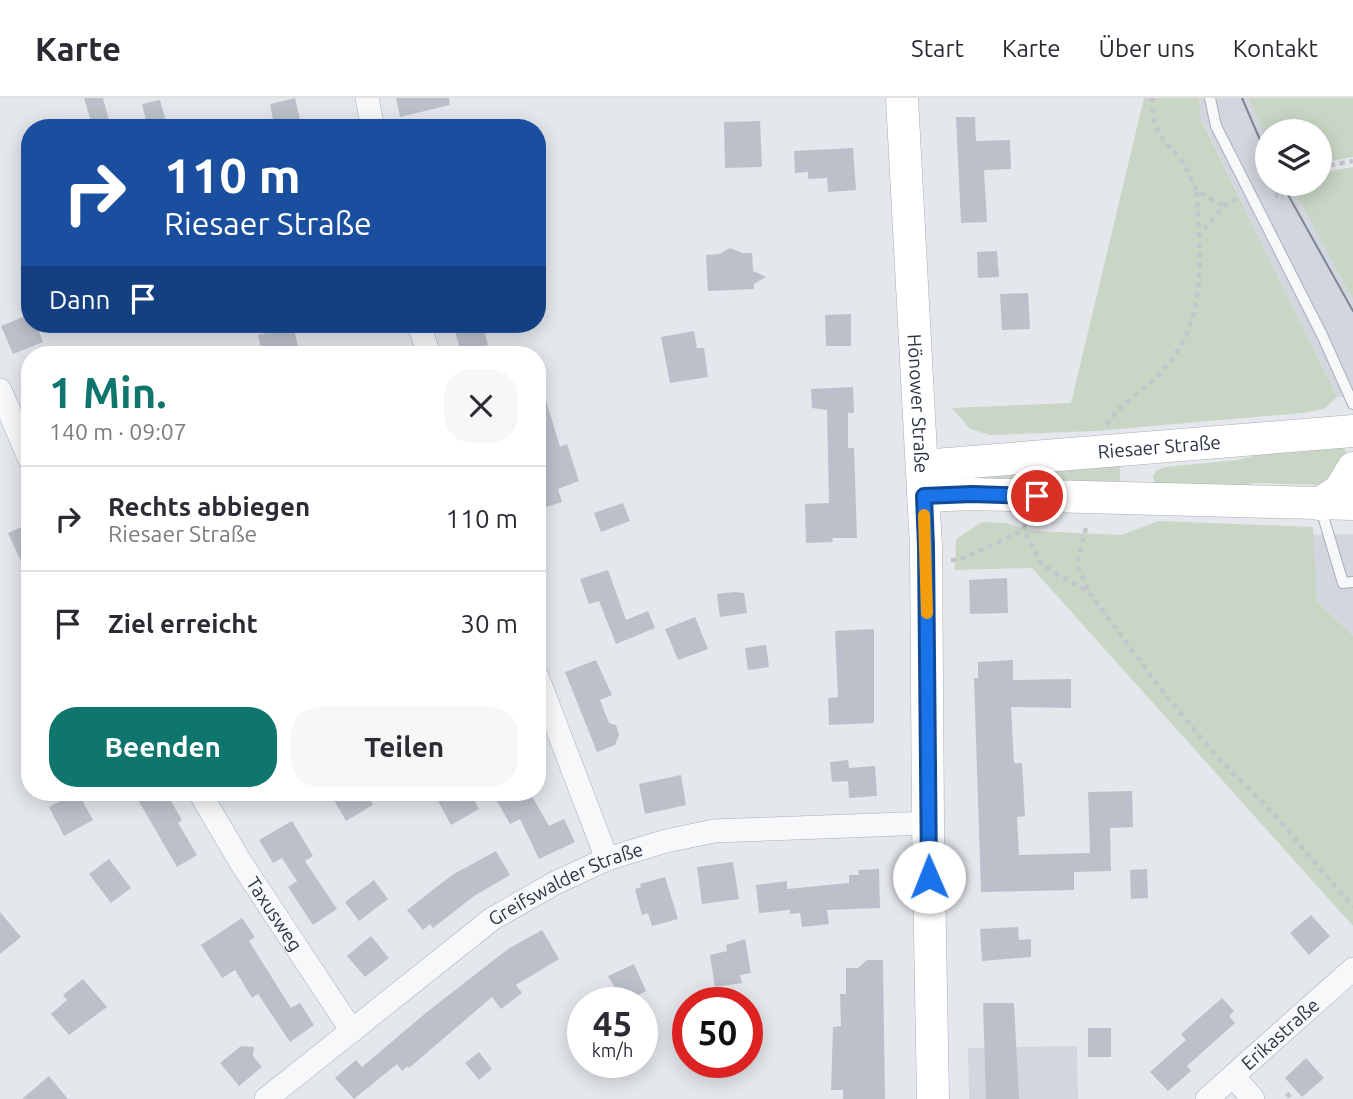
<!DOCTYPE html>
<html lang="de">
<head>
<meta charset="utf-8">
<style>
  :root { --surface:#fff; --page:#f7f7f7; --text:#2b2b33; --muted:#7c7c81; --line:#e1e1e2; --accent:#0f766e }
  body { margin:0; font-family:Ubuntu,sans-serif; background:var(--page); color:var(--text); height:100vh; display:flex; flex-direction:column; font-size:26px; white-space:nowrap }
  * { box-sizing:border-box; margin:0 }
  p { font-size:23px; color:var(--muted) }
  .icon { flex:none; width:38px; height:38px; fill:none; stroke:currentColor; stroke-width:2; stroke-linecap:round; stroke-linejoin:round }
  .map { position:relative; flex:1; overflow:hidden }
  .side { position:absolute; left:21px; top:248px; width:525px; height:455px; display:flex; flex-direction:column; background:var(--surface); border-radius:28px; box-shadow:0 4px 18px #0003 }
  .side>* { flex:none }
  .top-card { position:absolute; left:21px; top:21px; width:525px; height:214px; border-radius:28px; box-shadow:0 4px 18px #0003; background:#1a4fa0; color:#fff; overflow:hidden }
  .controls { position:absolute; left:1255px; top:21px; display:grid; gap:14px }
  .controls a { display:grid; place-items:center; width:77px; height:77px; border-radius:50%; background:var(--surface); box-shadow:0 4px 18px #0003; font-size:35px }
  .speed { position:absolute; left:567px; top:889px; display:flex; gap:14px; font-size:35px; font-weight:700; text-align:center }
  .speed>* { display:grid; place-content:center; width:91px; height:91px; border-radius:50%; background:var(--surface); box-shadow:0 4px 18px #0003; line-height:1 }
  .speed small { font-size:18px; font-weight:400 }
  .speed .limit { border:10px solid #d22; background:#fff; color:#111 }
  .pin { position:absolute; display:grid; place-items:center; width:60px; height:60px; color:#fff; margin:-30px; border:4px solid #fff; border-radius:50%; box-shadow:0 2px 7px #0007 }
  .me { position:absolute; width:77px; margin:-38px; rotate:359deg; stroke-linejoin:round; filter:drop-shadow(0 0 5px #0008) }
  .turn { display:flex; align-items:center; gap:24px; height:147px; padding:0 28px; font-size:32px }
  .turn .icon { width:91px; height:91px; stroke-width:2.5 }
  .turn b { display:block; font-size:49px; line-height:60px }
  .then { display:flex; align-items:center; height:66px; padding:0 28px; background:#0003; gap:14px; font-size:26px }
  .round { display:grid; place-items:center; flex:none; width:74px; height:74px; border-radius:28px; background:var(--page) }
  .summary { display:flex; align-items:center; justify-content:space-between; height:119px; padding:0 28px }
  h1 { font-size:42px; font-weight:600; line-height:52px; color:var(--accent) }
  .button { display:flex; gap:14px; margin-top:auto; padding:14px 28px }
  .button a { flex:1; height:80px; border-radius:28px; background:var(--accent); color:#fff; font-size:28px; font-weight:600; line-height:80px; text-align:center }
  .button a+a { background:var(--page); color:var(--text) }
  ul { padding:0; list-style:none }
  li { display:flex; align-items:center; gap:21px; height:105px; padding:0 28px; border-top:2px solid var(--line) }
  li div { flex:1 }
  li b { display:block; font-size:26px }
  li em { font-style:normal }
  header { display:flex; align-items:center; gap:42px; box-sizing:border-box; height:98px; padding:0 35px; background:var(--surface); border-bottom:2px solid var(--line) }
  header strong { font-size:33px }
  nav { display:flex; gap:38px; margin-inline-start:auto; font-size:24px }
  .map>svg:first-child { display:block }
  .built { fill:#d2d6de }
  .green { fill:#c9d6c5 }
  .building { fill:#bbc0ca }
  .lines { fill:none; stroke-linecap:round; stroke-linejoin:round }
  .service-casing { stroke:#a9aeb7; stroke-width:12 }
  .minor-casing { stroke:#a9aeb7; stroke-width:24 }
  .secondary-casing { stroke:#a9aeb7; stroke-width:33 }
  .path { stroke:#c2c5cb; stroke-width:4.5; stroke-dasharray:5 5; stroke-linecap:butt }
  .service { stroke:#f7f8fa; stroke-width:10 }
  .minor { stroke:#f7f8fa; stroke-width:23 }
  .secondary { stroke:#fff; stroke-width:32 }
  .tram { stroke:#7d8696; stroke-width:2 }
  .route-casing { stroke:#114b97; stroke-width:18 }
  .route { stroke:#1a73e8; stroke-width:12 }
  .slow { stroke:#f59e0b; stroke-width:12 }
  .labels { text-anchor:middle; stroke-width:7; stroke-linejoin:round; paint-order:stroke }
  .street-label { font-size:19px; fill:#2b3445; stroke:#f4f6f9 }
</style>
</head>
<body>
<header>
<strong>Karte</strong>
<nav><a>Start</a><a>Karte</a><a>Über uns</a><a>Kontakt</a></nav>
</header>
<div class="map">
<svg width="1353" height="1001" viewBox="0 0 1353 1001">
  <rect width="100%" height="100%" fill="#e4e7ec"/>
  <!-- built -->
  <path class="built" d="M1199,0H1249L1267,44V86H1290L1353,201V298L1337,299L1201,21Z
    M1353,436V538L1299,485L1298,437Z
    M1077,948L1078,1001H969L968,950Z"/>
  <!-- green -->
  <path class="green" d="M1144,0H1199L1201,22L1337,299L1324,311L1301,315L1095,333L990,337L970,331L952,310L1071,305Z
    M1249,0H1353V59L1320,65V33H1267V44Z
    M1353,69V201L1290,86H1320V75Z
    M1341,348L1347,355L1348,364L1324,385L1316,387L1254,385L1209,393L1155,386L1153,379L1156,373L1165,369L1238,362L1278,351Z
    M1128,363L1120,369V385L981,386V375Z
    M1159,423L1313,429L1317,503L1353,538V828L1032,470L955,472L956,441L982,424L1005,425L1035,433L1121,437Z"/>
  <!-- building -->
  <path class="building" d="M84,0H103L111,30H93Z
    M295,0L300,21L274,27L270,6Z
    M396,0H449L450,7L400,19Z
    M160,2L168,30H148L142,6Z
    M956,19H975L976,43L1010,42L1011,71L984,72L987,124L961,125Z
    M760,23L762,69L725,70L724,24Z
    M853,50L856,92L828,94L827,80L808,81V74L795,75L794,53Z
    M730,150L743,155H752L753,173L766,179L754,186V191L708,193L706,157L719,156Z
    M997,153L999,179L978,180L977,154Z
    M1028,195L1030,231L1002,232L1000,196Z
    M30,216V226H36L43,244L13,256L1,228Z
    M851,216V248H826L825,217Z
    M453,226H482L488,247L461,254Z
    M275,227L282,231L293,228L300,257H263L258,237L272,234Z
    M694,233L697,250H704L708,279L670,285L661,239Z
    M542,289L560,349L567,346L579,383L558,391L562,404L537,412V290Z
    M853,289L854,315H848V350H854L857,440H832L833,444L806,445L805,406L829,405L827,312L812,310L811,291Z
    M623,405L630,423L601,434L594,415Z
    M30,425V483L8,435Z
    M608,472L626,522L648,513L655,530L616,546L599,503L589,506L580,481Z
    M1007,480L1008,515L970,516L969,482Z
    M734,494L744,495L747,515L720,519L717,496Z
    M695,519L708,551L678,562L665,531Z
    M874,531V625L829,627L828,600L838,599L835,533Z
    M766,547L769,569L748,572L745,550Z
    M596,562L612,597L600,602L609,625L616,627L619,637L615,647L597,654L565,574Z
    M1013,562V582L1071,581V610L1011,609L1014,665H1022L1025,718L1017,719L1019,757L1090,755L1088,694L1132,693L1133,729L1110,730L1111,773L1074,774V792L981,794L974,580H978V564Z
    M848,662L849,670L875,668L877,698L849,700L848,683L832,684L830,664Z
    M681,677L686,707L645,716L639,686Z
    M75,695H78L93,722L64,738L49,709Z
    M134,695H166L182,722L178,725L197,757L177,769Z
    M330,695H366L373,707L346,723Z
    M447,695H470L479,711L451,727L437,701Z
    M513,695H530L549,728L564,721L575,744L539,761L520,721L510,726L497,703Z
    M292,723L313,758L305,763L337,811L313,827L288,789L297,783L282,760L273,765L259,742Z
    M496,753L510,777L474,798L433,830L430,826L423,832L407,812L452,777Z
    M109,761L131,790L111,805L89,776Z
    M733,764L739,801L702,806L697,769Z
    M879,771L880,810L827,812L829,826L802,829L800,815L790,816V812L759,815L756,787L787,783V791L849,785V777H859L858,772Z
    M1147,771L1148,800L1131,801L1130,772Z
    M665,779L678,821L652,828L648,815L642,817L635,791L641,789L640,786Z
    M374,782L388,801L359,823L345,804Z
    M0,814L21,839L0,856Z
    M1311,817L1330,838L1309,857L1290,835Z
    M242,820L255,839L249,843L291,910L300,905L314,927L290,944L258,896L252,900L235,872L222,880L201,847Z
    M1018,829L1019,842L1031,841V859L982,863L980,831Z
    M542,832L559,861L516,887L522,895L501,911L492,899L409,970L408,968L402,973L397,966L354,1001L335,980L356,962L362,969L427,914L508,851Z
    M371,838L389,860L365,879L347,858Z
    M745,841L751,875L740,877L742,885L715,889L710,857L727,853L726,847Z
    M867,862H883L885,1001H843V992H831L833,929L841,928L840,896H846V870H858Z
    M634,866L646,893L624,904L608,878Z
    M83,881L107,909L69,937L51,916L67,902L63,897Z
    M1222,900L1234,913L1229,918L1235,925L1187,968L1191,973L1168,993L1150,974L1186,942L1181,936Z
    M983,905H1014L1019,1001H986Z
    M1088,930H1111V959H1088Z
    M241,948L254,949L253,958L262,969L239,988L220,965Z
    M479,954L492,971L479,982L465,965Z
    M1306,960L1324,980L1302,999L1285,980Z
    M49,978L68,1001H22Z"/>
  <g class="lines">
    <defs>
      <path id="service" d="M1210,0L1216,28L1323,239L1353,306
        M1320,408L1343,485L1353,484"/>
      <g id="minor">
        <path d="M367,0L373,30"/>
        <path d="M419,226L429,257"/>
        <path d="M0,292L30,362"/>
        <path d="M537,578L607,761"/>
        <path id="s1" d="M200,695L241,765L352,933"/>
        <path d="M1234,979L1253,1001"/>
        <path id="s2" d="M266,1001L492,821L555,785L607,761L666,743L714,733L928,725"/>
        <path id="s3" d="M1207,1001L1353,871"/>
      </g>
      <g id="secondary">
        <path id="s4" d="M902,0L926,449L928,725L933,1001"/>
        <path id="s5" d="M922,368L1353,333"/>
        <path d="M924,398L972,396L1353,406"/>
        <path d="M1319,406L1340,392L1353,370"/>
      </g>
    </defs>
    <!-- service casing -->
    <use href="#service" class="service-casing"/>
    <!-- minor casing -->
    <use href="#minor" class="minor-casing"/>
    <!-- secondary casing -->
    <use href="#secondary" class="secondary-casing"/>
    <!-- path -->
    <path class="path" d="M1152,0L1154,25L1162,40L1182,63L1197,93L1224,108
      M1320,69L1353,63
      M1271,86L1279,101L1283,99
      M1197,94L1199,137
      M1107,327C1118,307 1138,297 1153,282C1198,239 1201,197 1199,138L1224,108L1236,101
      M1025,426L1024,432L1042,467L1089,494L1167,599L1217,659L1274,716L1353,809
      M1086,430L1077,467L1089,494
      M951,462H959L1024,432
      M1287,995L1291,1001"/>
    <!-- service -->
    <use href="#service" class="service"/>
    <!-- minor -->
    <use href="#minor" class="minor"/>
    <!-- secondary -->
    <use href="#secondary" class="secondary"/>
    <!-- tram -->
    <path class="tram" d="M1242,0L1267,58
      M1282,86L1353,213"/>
  </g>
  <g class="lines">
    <defs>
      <path id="route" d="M929,779L926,449L924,398L972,396L1037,398"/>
    </defs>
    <!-- route casing -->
    <use href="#route" class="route-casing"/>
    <!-- route -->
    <use href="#route" class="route"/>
    <!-- slow -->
    <path class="slow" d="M924,417L927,515"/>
  </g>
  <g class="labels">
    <!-- street labels -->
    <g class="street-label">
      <text dy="7" stroke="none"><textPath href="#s4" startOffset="306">Hönower Straße</textPath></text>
      <text dy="7" stroke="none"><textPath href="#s5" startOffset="238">Riesaer Straße</textPath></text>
      <text dy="7" stroke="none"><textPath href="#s2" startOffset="371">Greifswalder Straße</textPath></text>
      <text dy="7" stroke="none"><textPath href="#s1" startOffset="142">Taxusweg</textPath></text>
      <text dy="7" stroke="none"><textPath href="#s3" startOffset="98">Erikastraße</textPath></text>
    </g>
  </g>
</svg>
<div class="controls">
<a><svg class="icon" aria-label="layers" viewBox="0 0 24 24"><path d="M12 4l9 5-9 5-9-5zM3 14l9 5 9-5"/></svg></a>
</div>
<div class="speed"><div>45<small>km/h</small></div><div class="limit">50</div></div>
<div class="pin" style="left:1037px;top:398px;background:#d93025"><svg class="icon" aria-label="arrive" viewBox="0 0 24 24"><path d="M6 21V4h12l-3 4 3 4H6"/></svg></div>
<svg class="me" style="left:929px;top:779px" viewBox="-20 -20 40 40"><circle r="19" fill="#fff"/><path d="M0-13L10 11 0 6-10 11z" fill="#1a73e8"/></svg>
<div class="top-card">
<div class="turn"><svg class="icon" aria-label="right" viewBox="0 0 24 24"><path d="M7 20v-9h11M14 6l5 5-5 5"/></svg><div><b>110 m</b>Riesaer Straße</div></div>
<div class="then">Dann<svg class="icon" aria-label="arrive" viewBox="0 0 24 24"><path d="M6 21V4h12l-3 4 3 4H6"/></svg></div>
</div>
<section class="side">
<div class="summary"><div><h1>1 Min.</h1><p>140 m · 09:07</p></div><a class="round"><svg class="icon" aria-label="close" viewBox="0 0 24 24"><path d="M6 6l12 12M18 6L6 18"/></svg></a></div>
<ul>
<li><svg class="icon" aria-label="right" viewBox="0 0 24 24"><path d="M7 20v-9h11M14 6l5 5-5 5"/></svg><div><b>Rechts abbiegen</b><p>Riesaer Straße</p></div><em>110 m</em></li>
<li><svg class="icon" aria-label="arrive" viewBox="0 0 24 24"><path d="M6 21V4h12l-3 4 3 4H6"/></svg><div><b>Ziel erreicht</b></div><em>30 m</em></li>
</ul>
<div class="button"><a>Beenden</a><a>Teilen</a></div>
</section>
</div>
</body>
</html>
